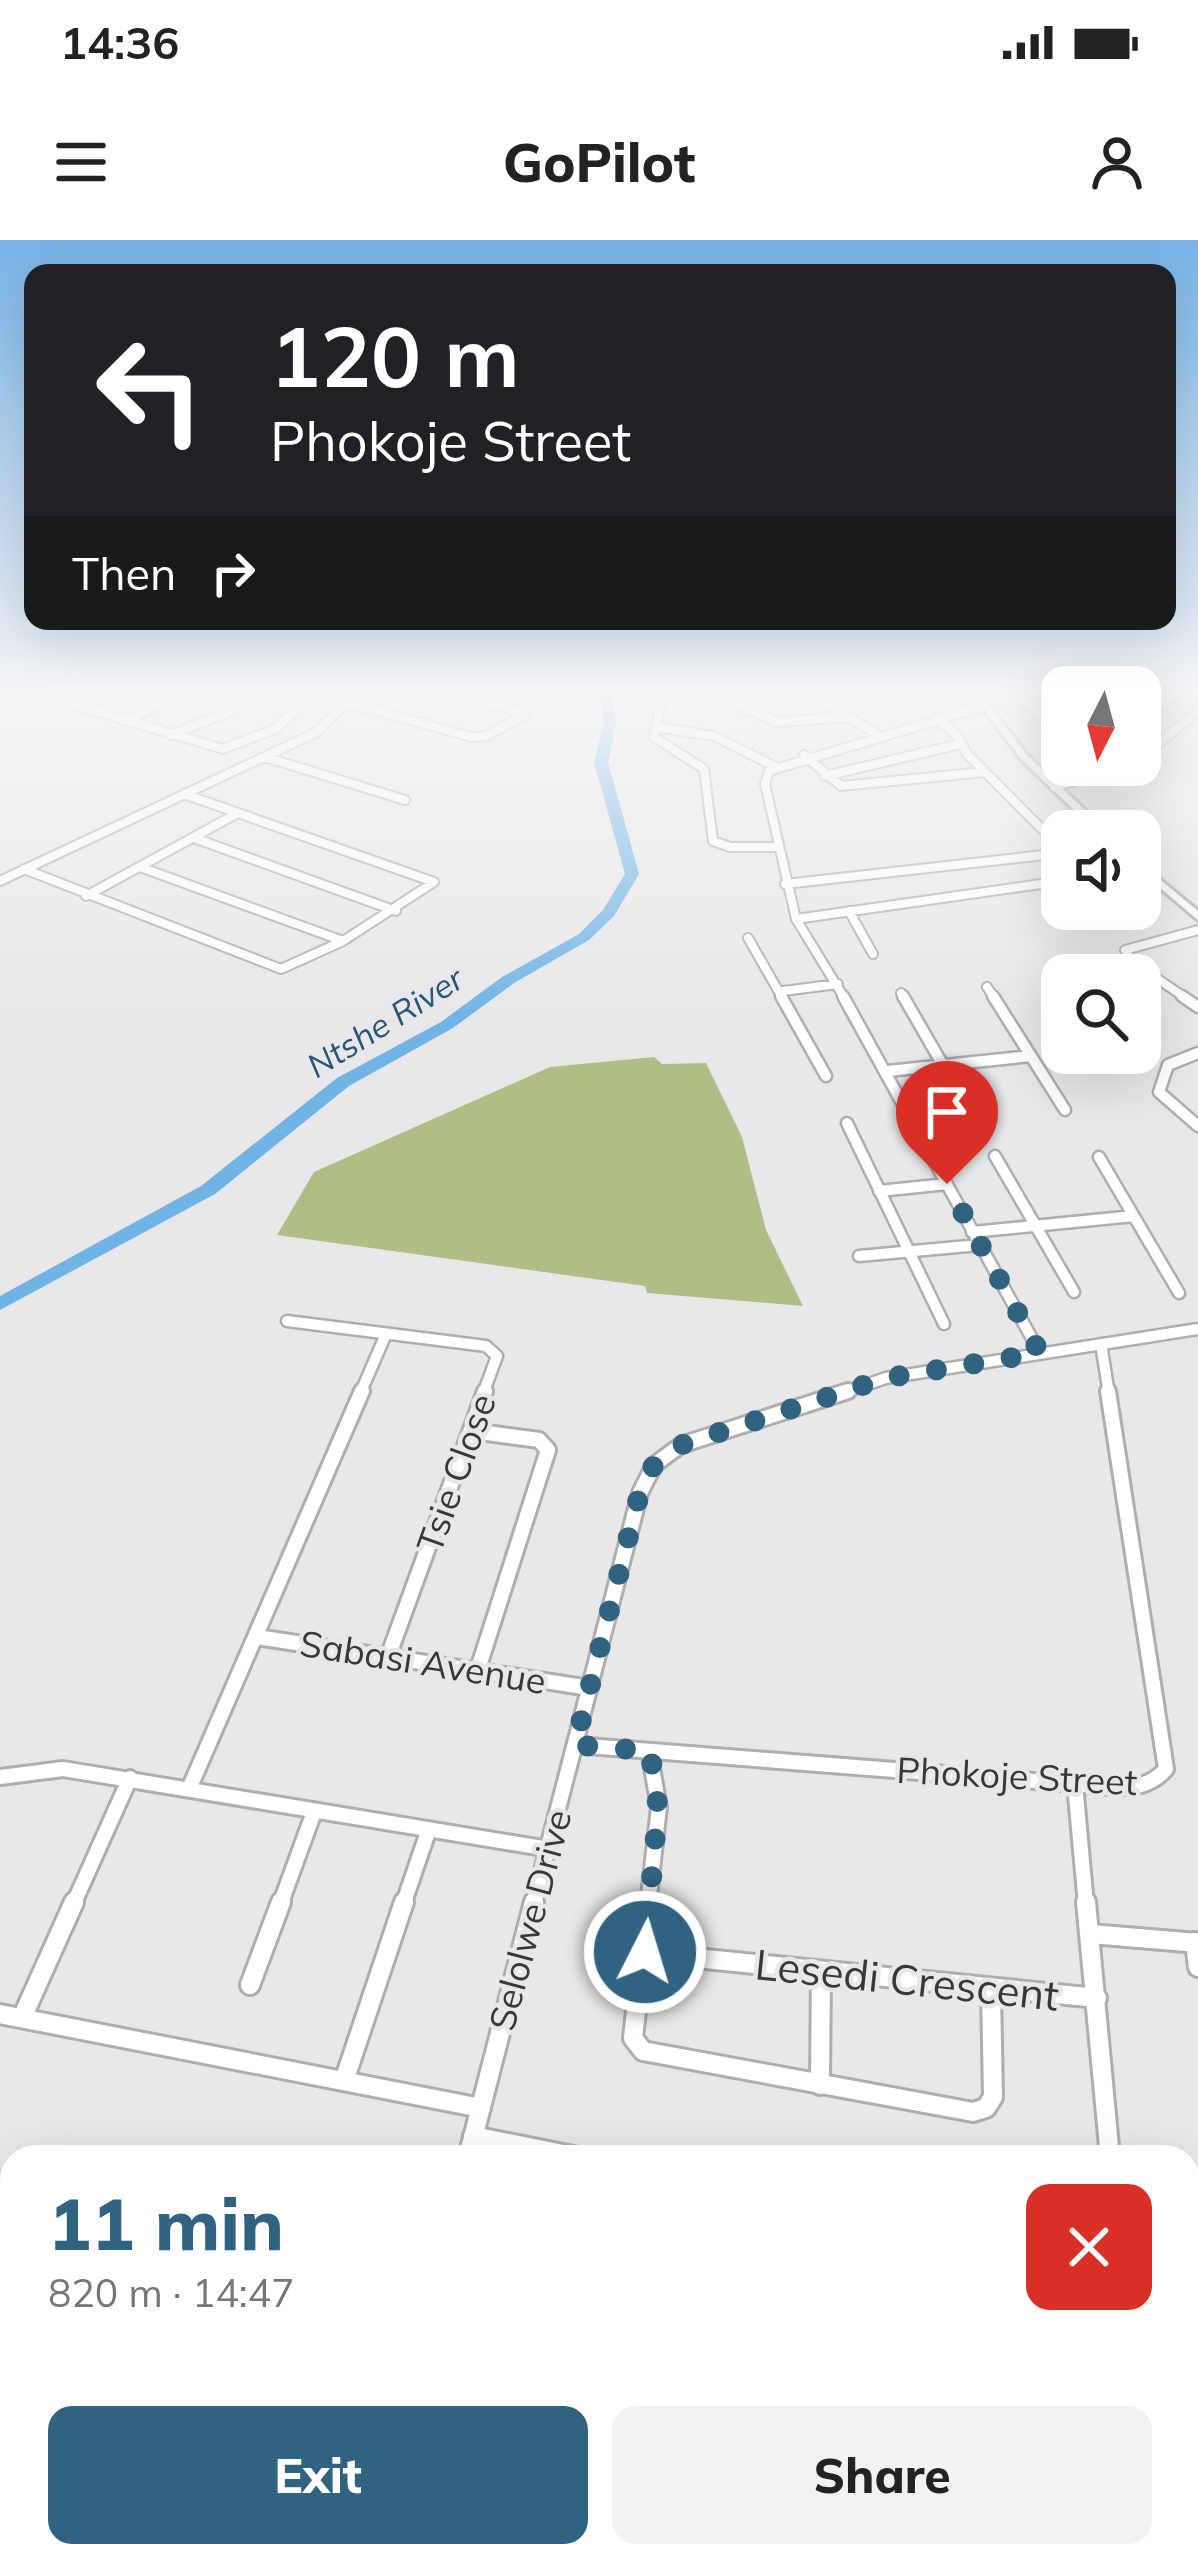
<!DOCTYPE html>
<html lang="en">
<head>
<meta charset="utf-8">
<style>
  :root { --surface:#fff; --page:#f2f2f2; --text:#222; --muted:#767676; --accent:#306380 }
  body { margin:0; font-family:Mulish,sans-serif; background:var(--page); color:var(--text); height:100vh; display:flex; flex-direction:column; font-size:45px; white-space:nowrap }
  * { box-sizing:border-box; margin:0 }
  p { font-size:39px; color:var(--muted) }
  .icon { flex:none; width:66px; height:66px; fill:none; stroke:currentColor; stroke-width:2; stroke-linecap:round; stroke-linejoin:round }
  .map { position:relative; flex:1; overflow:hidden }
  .side { position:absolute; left:0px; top:1905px; width:1200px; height:423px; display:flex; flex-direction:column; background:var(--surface); border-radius:36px 36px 0 0; box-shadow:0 12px 48px #0002 }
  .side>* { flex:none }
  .guide { position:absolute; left:24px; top:24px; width:1152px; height:366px; border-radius:24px; box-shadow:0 12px 48px #0002; background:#202124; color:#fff; overflow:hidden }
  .needle { width:78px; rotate:186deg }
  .buttons { position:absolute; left:1041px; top:426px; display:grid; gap:24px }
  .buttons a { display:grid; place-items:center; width:120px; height:120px; border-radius:24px; background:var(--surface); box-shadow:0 12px 48px #0002; font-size:60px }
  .pin { position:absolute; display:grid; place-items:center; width:102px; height:102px; color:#fff; margin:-123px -51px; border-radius:50% 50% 50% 0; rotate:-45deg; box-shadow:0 0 12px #0007 }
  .pin .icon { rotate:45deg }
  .me { position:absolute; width:132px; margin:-66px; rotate:5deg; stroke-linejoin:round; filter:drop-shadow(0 0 9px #0008) }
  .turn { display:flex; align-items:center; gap:42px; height:252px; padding:0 48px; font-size:54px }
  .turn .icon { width:156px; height:156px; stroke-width:2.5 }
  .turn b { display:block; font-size:84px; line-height:102px }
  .then { display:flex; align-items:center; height:114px; padding:0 48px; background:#0003; gap:24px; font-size:45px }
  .round { display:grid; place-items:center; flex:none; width:126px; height:126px; border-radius:24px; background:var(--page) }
  .summary { display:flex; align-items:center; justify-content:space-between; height:204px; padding:0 48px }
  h1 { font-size:72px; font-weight:800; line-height:90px; color:var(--accent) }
  .cta { display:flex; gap:24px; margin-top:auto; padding:24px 48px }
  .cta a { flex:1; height:138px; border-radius:24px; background:var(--accent); color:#fff; font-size:48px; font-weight:800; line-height:138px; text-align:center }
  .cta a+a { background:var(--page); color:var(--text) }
  .status { display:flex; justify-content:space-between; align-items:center; height:84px; padding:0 60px; background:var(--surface); direction:ltr }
  .status svg { height:33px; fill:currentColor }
  header { display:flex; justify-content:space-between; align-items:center; height:156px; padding:0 48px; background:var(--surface); font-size:54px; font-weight:800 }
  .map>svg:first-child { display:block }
  .green { fill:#b0bd85 }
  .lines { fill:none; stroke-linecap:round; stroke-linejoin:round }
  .stream { stroke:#70b4e5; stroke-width:4.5 }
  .river { fill:#70b4e5; fill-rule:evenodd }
  .minor-far3-casing { stroke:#afadb0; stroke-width:12 }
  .minor-far2-casing { stroke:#afadb0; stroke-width:15 }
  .minor-far1-casing { stroke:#afadb0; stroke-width:20 }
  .minor-casing { stroke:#afadb0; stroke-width:24 }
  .tertiary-casing { stroke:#afadb0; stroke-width:6 }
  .minor-far3 { stroke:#fff; stroke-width:8 }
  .minor-far2 { stroke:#fff; stroke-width:10 }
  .minor-far1 { stroke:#fff; stroke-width:14 }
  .minor { stroke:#fff; stroke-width:18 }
  .tertiary { fill:#fff; fill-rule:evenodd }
  .route { stroke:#306380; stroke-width:21; stroke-dasharray:0 37.8 }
  .labels { text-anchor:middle; stroke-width:9; stroke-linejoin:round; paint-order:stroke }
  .far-water-label { font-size:33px; font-style:italic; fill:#235677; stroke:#e9e7ea }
  .street-label { font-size:36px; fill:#383738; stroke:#e9e7ea }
  .near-street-label { font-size:42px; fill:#383738; stroke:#e9e7ea }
</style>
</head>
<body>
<div class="status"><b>14:36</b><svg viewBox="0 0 49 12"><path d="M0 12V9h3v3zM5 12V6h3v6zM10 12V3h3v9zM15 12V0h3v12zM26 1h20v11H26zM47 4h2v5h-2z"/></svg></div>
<header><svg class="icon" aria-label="menu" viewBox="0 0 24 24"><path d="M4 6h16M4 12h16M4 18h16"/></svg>GoPilot<svg class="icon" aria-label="person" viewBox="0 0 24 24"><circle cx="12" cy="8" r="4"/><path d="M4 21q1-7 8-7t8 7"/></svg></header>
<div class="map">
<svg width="1198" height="2326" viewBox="0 0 1198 2326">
  <rect width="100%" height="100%" fill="#e9e7ea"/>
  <!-- green -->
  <path class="green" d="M654,817L662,824L706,823L742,897L766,990L803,1066L647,1053L645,1046L277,995L314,932L550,827Z"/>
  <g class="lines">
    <!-- stream -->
    <path class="stream" d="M972,2316V2326"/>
    <!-- river -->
    <path class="river" d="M600,454H612L616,483L608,522L639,634L614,676L589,700L514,743L453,788L349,846L215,954L0,1070V1056L201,946L337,838L441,782L502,737L579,694L603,670L625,634L594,522L604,483Z"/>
    <defs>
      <path id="minor-far3" d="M39,454L223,509L275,489L313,454
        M663,454L654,497L704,529L713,601L730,607H778
        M710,454L778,482L851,477
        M812,454L878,495
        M1015,454L1062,497
        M349,463L471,497L486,496L525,475L482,460
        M79,466L105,454
        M388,468L432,454
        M935,479L955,493L968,515L1062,609
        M125,481L182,454
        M1140,482L1175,454
        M656,487L714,496L774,526
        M171,495L230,471L247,454
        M804,515L841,546L984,532
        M265,517L405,560
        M1140,519L1198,471
        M825,536L960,504
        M1054,547L1131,525
        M194,598L396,671
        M140,627L343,701
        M24,629L281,729L343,701L434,642L184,554
        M0,641L317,492L355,454
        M785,644L1062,613
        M86,656L236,574
        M849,671L873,714
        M796,679L1062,641
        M748,698L783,759
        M987,747L995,759
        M783,751L838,744
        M901,753L905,759
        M845,759L796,679L765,544L769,531L984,466
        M1187,759L1133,722L1125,710L1198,690"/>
      <path id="minor-far2" d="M781,756L826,836
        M843,756L1040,1113
        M903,756L974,879
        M993,756L1065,870
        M1182,756L1198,767
        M1198,813L1168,825L1159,852L1198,886
        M888,831L1031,816
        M847,883L944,1084
        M995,916L1074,1052
        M1099,917L1179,1053
        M879,951L947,944
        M972,992L1134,976
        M859,1016L979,1005
        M287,1081L486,1106L497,1116L483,1154
        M1101,1104L1109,1154
        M360,1154L386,1094
        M839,1154L886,1138L1198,1089"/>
      <path id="minor-far1" d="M472,1191L539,1200L548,1210L478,1429
        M257,1397L590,1448
        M388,1417L485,1151
        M575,1505L1112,1547C1134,1548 1151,1546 1166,1529L1108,1151
        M0,1537L63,1529L549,1609
        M1075,1544L1086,1665
        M189,1549L362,1151
        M73,1665L130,1538
        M280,1665L314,1572
        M403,1665L429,1589
        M533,1665L640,1253L654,1225L681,1205L848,1151
        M648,1665L659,1567L649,1511"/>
      <path id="minor" d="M648,1662L633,1798L643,1811L973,1872L986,1868L993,1857L991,1749
        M1086,1662L1110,1917
        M1091,1694L1198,1703
        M1195,1702L1198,1727
        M645,1713L1097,1758
        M250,1745L281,1662
        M0,1774L481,1868
        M22,1778L74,1662
        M344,1841L404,1662
        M820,1845L821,1732
        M473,1896L578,1917
        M468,1917L534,1662
        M1188,2033L1198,2035
        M1188,2178L1198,2180
        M1064,2316V2326
        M364,2326L366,2316
        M512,2326L514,2316
        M873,2326L874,2316"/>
      <path id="tertiary" d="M972,454H980L1028,516L1107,591H1096L1022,520Z
        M1140,623L1198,671V680L1140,631Z"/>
    </defs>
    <!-- minor-far3 casing -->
    <use href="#minor-far3" class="minor-far3-casing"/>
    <!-- minor-far2 casing -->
    <use href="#minor-far2" class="minor-far2-casing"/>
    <!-- minor-far1 casing -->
    <use href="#minor-far1" class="minor-far1-casing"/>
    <!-- minor casing -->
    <use href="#minor" class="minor-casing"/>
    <!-- tertiary casing -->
    <use href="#tertiary" class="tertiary-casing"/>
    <!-- minor-far3 -->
    <use href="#minor-far3" class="minor-far3"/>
    <!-- minor-far2 -->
    <use href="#minor-far2" class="minor-far2"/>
    <!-- minor-far1 -->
    <use href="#minor-far1" class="minor-far1"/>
    <!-- minor -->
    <use href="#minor" class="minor"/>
    <!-- tertiary -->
    <use href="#tertiary" class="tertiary"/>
  </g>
  <!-- sky -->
  <linearGradient id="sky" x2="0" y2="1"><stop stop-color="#78b4e7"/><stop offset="0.58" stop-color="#f5f4f6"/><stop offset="1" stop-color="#f5f4f6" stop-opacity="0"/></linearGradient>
  <rect width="1198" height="779" fill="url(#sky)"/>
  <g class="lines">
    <!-- route -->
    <path class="route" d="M645,1712L658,1567L650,1511L575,1505L640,1252L654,1225L681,1205L886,1138L1040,1113L947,944"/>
  </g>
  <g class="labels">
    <!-- far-water labels -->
    <g class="far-water-label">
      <text transform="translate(385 782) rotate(-32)" y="12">Ntshe River</text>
    </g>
    <!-- street labels -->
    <g class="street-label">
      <text transform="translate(456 1233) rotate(-70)" y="13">Tsie Close</text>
      <text transform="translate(423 1422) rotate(9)" y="13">Sabasi Avenue</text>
      <text transform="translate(1017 1536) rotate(3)" y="13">Phokoje Street</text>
      <text transform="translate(530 1680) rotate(-75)" y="13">Selolwe Drive</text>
    </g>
    <!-- near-street labels -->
    <g class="near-street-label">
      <text transform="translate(907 1740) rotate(6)" y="15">Lesedi Crescent</text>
    </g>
  </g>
</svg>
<div class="buttons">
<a><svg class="needle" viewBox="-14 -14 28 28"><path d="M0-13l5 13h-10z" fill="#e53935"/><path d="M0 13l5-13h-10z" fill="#767676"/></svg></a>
<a><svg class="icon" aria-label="sound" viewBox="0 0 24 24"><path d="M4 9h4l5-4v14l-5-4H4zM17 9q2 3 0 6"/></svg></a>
<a><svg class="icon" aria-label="search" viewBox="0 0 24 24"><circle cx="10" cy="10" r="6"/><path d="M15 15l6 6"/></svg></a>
</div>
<div class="pin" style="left:947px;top:944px;background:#d93025"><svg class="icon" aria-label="arrive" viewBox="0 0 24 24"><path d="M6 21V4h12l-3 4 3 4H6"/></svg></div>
<svg class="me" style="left:645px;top:1712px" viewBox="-20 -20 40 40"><circle r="17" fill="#306380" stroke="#fff" stroke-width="3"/><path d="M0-11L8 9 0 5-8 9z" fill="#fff"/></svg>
<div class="guide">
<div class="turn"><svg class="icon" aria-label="left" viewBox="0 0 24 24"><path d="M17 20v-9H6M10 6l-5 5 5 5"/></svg><div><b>120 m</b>Phokoje Street</div></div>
<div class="then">Then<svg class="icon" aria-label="right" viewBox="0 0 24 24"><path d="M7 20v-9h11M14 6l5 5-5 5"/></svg></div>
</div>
<section class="side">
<div class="summary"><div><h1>11 min</h1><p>820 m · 14:47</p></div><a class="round" style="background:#d93025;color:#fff"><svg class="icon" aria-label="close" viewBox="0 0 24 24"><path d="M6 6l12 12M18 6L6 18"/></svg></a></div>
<div class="cta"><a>Exit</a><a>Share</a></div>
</section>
</div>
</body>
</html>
